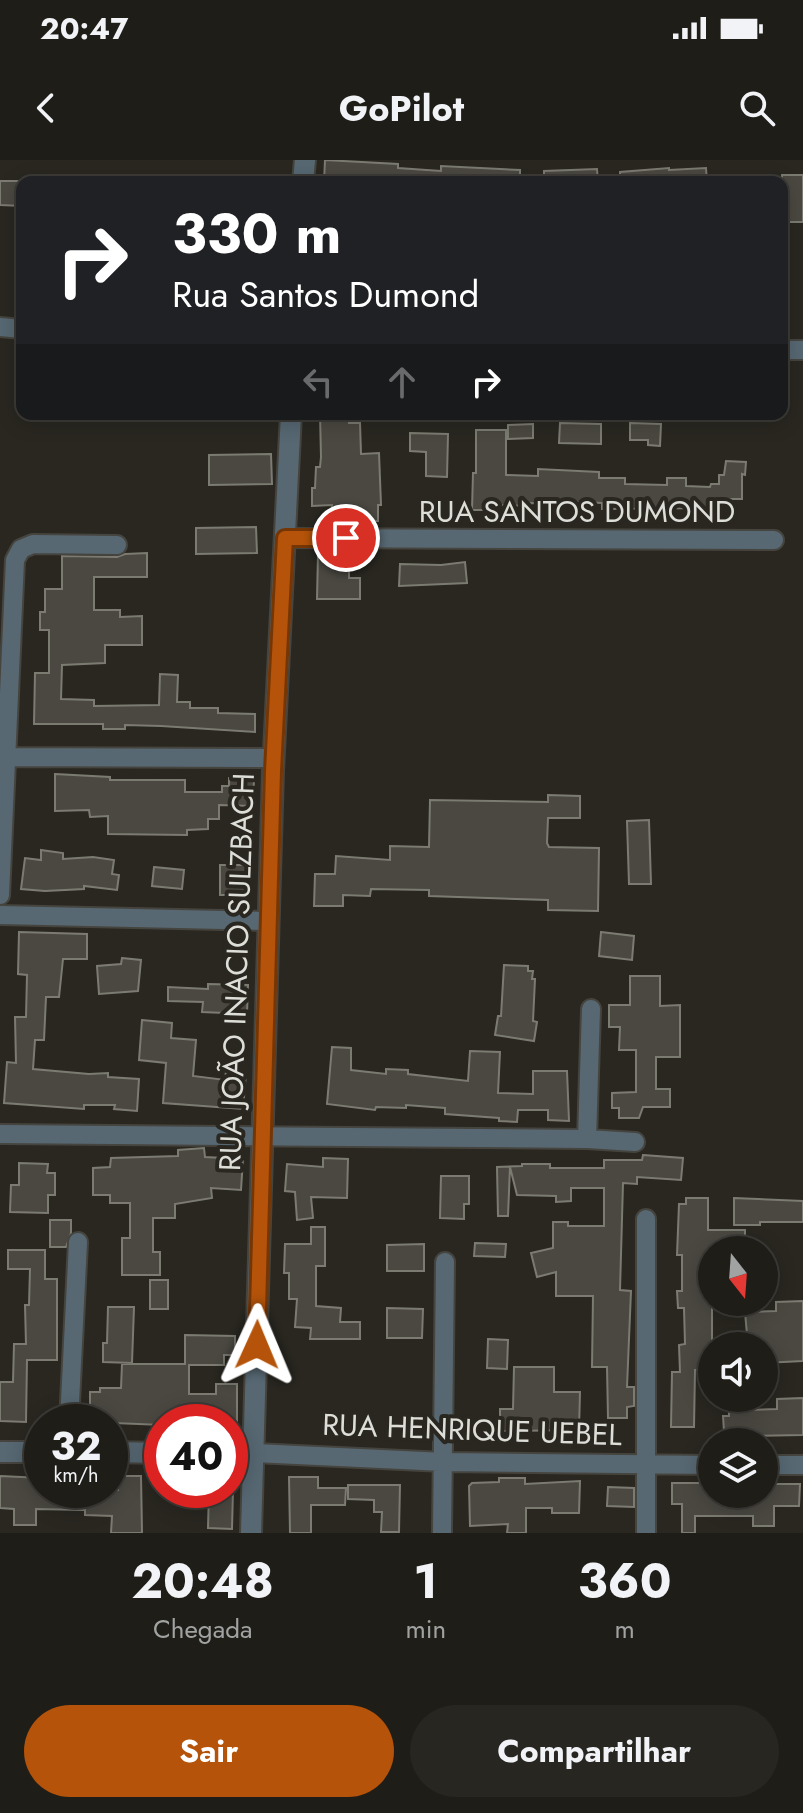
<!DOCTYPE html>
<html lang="pt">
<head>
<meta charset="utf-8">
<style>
  :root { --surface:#1f1d18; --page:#272621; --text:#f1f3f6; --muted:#a1a2a2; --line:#3c3b37; --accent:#b45309 }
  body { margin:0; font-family:Jost,sans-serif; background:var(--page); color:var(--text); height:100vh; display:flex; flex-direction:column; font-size:30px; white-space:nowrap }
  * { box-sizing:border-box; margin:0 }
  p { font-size:26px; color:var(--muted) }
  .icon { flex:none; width:44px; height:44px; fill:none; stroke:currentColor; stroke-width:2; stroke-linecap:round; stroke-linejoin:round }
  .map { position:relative; height:1373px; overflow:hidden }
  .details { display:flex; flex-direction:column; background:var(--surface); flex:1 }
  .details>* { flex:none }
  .guide { position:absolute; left:16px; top:16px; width:772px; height:244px; border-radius:16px; box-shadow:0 4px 20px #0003,0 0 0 2px var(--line); background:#202124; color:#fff; overflow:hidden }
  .needle { width:52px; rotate:163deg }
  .tools { position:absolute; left:698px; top:1076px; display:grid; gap:16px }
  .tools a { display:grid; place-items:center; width:80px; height:80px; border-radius:50%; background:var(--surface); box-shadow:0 4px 20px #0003,0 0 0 2px var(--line); font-size:40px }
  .speed { position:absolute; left:24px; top:1244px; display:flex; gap:16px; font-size:40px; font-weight:700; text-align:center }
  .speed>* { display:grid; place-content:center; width:104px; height:104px; border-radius:50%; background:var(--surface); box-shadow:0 4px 20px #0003,0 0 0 2px var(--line); line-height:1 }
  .speed small { font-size:20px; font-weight:400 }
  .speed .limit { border:12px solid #d22; background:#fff; color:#111 }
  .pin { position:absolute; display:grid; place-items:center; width:68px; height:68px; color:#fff; margin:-34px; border:4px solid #fff; border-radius:50%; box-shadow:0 2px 8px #0007 }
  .me { position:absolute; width:88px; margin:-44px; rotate:1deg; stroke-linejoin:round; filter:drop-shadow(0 0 6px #0008) }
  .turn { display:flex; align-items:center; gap:28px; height:168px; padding:0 24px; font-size:36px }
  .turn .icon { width:104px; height:104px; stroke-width:2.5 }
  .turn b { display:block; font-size:56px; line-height:68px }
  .lanes { display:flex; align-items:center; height:76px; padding:0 24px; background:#0003; justify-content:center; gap:40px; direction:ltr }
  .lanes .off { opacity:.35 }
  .eta { display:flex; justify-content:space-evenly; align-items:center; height:136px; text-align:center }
  .eta b { font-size:48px; font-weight:700; line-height:56px }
  .cta { display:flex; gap:16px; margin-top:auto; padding:16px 24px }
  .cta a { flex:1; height:92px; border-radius:48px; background:var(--accent); color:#fff; font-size:32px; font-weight:700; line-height:92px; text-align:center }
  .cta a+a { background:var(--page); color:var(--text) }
  .status { display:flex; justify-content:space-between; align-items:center; height:56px; padding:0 40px; background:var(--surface); direction:ltr }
  .status svg { height:22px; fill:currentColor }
  header { display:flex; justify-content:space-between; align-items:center; height:104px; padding:0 24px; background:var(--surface); font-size:36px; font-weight:700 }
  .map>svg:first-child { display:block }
  .building { fill:#4a4841; stroke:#7c7b72; stroke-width:2 }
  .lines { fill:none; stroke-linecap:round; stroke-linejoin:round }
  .minor-casing { stroke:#46443e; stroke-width:22 }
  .tertiary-casing { stroke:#46443e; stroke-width:24 }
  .minor { stroke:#576873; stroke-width:18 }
  .tertiary { stroke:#576873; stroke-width:20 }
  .route-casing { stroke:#753606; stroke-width:20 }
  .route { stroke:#b45309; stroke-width:14 }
  .labels { text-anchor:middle; stroke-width:8; stroke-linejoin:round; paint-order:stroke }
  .street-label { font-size:30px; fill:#deded9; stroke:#292720 }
</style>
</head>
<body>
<div class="status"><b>20:47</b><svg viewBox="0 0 49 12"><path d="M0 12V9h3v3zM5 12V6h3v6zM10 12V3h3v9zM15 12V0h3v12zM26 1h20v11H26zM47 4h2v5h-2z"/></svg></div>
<header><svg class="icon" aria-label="back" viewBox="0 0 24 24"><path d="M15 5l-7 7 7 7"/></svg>GoPilot<svg class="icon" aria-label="search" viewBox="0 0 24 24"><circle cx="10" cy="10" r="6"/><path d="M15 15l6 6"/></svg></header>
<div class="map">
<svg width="803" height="1373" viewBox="0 0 803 1373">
  <rect width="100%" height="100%" fill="#292720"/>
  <!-- building -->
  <path class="building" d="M325,0L398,4V8L441,11V6L520,10V22H324Z
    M669,8V10L706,8L707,22H620V12Z
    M597,9L598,22H544V11Z
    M782,15H803V62H782Z
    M0,21H22V46L0,45Z
    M320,254H349V263H360L361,294L379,293L381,345H378V361L333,362L332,345L312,346V328H315L316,307H320L321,297Z
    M560,263L601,264V284L559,283Z
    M630,263L661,264L660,286L648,285V280H630Z
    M533,264V278L508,279V265Z
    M476,270H506V315L538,316V309L599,312V318H625V324L667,325V318H686V326L710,327L711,324H719V315H724L726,301L746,302L745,315L742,314V339H714L713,348L602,349V343L556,341V344L531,343V346L497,345V350H472L473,313H476Z
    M410,273L448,274L447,317L426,316V292L410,291Z
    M271,294L272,324L209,325V295Z
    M256,367L257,393L196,394V368Z
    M147,393V417H94V450H120V457L142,456V485H105V503L62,505L61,539L94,540V546L159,545L160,514L178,515L177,542H190V548H218V553L255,554V572L161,566L125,565V569H103V564H34L35,513H49V470H40V452H45V429H62V396L117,397L125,394Z
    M318,394H349V418H360V439H317Z
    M465,402L467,423L399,426L400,404L441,405Z
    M55,614L110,617V620H185V632H222V626H229V618H254L253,646L219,645V659H208V669L187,670V675L108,674V656L90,657L89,650L55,651Z
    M548,635L580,636V658H548L547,683L549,687L599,688L598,751L548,750V740L429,736V730L371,729L370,736L343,735V746H314L315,714H335L336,696L390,700V686L429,687L430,640L548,642Z
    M649,660L651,724H629L627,661Z
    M41,690L63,693V699L93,697L114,700L112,714L119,715L117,730L84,726V729L45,731L21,729L25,698L41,700Z
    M220,705H249V735H220Z
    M154,707L184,710L182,729L152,726Z
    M19,772L87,774V799H63L59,837H46L44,880H35L33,909L89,914L108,913V917L139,919L137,951L114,949L115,945H84V949L4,943L7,902L16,903L15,857H26L27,815L18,814Z
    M601,772L634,776L632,800L599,796Z
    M122,798L141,800L138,831L99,834L97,806L121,804Z
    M504,805L528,806V811H533L532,819H535L533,861L537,862L534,881L495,875L498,856H501Z
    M630,816H660V846L680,845V897H656V929H670V947H643L639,958H619V948H612V933L636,932V890H619L620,867H609V845H630Z
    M208,824L248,825L247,854L202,852L203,842L168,841V827L208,829Z
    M142,860L172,863L171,878L196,880L193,916L225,920L226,911L246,913L243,949L163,943L166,903L139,900Z
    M332,887L351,888V910L386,914V909L408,910V914L468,921L470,891L500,892L498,933L533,934V911H567L569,961L548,960V950H518L517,962L499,961V958L445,954V948L406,945V948L376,947L375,950L327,944Z
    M204,988L205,997L243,999L241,1030L211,1028L212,1038L175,1044V1058H153V1092H160V1115H122V1078H130V1043H110V1035H93V1008L110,1007L111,998L178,996V990Z
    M643,995L683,998L681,1020L637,1017V1024L623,1023L620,1130L631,1131L627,1227H634V1246L627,1247V1258H608L607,1207H592L593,1136H556V1112L537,1117L531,1093L553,1088V1062H568V1066H604V1028H571V1041L556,1042V1036L517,1035L510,1007L508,1056H498L497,1007L522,1006V1004H550V1008H604V1000H642Z
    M323,998L348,999L347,1038L311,1037L313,1058L297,1060L295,1032L285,1031L287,1004L323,1007Z
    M19,1003L48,1004L47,1013H55V1035H48V1053L10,1052L11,1025H19Z
    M441,1016H469V1044H464V1059L440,1058Z
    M686,1038H708V1070H745V1090H712V1209L695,1210L694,1267H671L672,1212H680L679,1185L685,1184L684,1148H678L677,1131H682V1095H677L679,1044H686Z
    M734,1038L803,1041V1062H760V1065H734Z
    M50,1060H71V1073L66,1087H50Z
    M311,1067H325V1106H316V1146L341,1148L340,1162H360V1179H310L311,1168L295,1167L297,1139H289V1113H284L285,1084H311Z
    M475,1083L506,1084L505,1097L474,1096Z
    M424,1084V1111H387V1085Z
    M8,1090H45V1119H57V1200H27L26,1262L0,1261V1222H13L14,1184H26L25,1145H29L30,1109H8Z
    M150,1120H168V1149H150Z
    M803,1141V1201L764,1203V1186H748L745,1152L776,1151V1142Z
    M108,1147H134L132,1203L103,1202V1183H107Z
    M387,1148L423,1149L422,1178H387Z
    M185,1175L235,1176V1195H224V1205H189V1234H216V1224H237V1262H216V1259H187V1262H162V1265L90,1262V1232H100V1228H121L122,1204H185Z
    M488,1179L508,1180L507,1209L487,1208Z
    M514,1207H554V1232H580L579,1270L500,1271V1249H513Z
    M729,1238H745V1250L777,1249V1239L803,1238V1275L752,1276V1270L724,1271L723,1256H729Z
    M0,1316L42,1318V1330H118V1316H141L142,1373H111L112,1356L85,1355V1350L36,1349V1365H14V1349L0,1348Z
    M289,1317H318V1328H346L345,1345H311V1373H290Z
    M499,1318H525V1324L580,1321L579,1353H552V1348H526V1373H507L508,1364L470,1366L469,1326L472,1323L499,1322Z
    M672,1323H712V1334H764V1324H800L799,1346H774V1366H753V1356H695V1373H682V1344H672Z
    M348,1325H400L399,1372H381L382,1352H374V1340L348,1339Z
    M608,1327L634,1328V1347L607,1346Z
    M209,1330H233L232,1369L208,1368Z"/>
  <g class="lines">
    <defs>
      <path id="minor" d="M0,167L22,169
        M782,190H803
        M285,378L774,380
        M0,597L274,598
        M0,735L15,400L21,389L33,384L117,385
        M0,755L269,761
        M0,974L587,979L635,982
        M587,979L591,849
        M69,1262L78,1082
        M255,1293L444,1302L712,1305
        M764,1305H803
        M442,1373L445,1102
        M646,1373V1059"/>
      <path id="tertiary" d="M303,22L305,0
        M0,1292H42
        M110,1292L162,1293
        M230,1293H255
        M251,1373L273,611L291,254"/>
    </defs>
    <!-- minor casing -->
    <use href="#minor" class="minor-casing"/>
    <!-- tertiary casing -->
    <use href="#tertiary" class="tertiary-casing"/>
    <!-- minor -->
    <use href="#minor" class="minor"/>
    <!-- tertiary -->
    <use href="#tertiary" class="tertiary"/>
  </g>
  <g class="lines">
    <defs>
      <path id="route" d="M257,1185L273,611L285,378H346"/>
    </defs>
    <!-- route casing -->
    <use href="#route" class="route-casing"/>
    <!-- route -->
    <use href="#route" class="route"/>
  </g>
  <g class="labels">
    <!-- street labels -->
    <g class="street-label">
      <text x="577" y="362">RUA SANTOS DUMOND</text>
      <text transform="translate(237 812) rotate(-88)" y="10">RUA JOÃO INACIO SULZBACH</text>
      <text transform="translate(472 1270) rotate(2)" y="10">RUA HENRIQUE UEBEL</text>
    </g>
  </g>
</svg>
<div class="tools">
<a><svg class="needle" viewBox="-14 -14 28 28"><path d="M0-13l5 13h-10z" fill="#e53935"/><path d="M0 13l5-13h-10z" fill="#a1a2a2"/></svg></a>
<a><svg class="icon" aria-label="sound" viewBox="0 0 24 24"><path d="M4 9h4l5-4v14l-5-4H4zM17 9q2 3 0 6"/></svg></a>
<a><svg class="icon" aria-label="layers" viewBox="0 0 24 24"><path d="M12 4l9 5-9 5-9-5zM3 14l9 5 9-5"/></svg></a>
</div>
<div class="speed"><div>32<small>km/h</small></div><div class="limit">40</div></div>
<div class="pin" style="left:346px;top:378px;background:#d93025"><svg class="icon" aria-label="arrive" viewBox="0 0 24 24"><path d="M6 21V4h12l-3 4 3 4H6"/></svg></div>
<svg class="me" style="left:257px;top:1185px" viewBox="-20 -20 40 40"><path d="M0-17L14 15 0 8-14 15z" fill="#b45309" stroke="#fff" stroke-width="4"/></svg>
<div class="guide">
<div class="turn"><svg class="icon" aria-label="right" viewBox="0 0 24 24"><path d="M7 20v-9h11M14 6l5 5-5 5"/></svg><div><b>330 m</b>Rua Santos Dumond</div></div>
<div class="lanes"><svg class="icon off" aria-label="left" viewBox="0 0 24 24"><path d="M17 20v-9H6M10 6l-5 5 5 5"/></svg><svg class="icon off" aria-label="ahead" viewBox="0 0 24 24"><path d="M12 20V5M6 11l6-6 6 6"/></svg><svg class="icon" aria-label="right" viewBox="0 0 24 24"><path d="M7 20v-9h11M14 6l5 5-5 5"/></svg></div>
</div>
</div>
<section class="details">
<div class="eta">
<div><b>20:48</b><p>Chegada</p></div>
<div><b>1</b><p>min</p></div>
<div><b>360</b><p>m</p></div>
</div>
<div class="cta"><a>Sair</a><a>Compartilhar</a></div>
</section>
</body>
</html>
